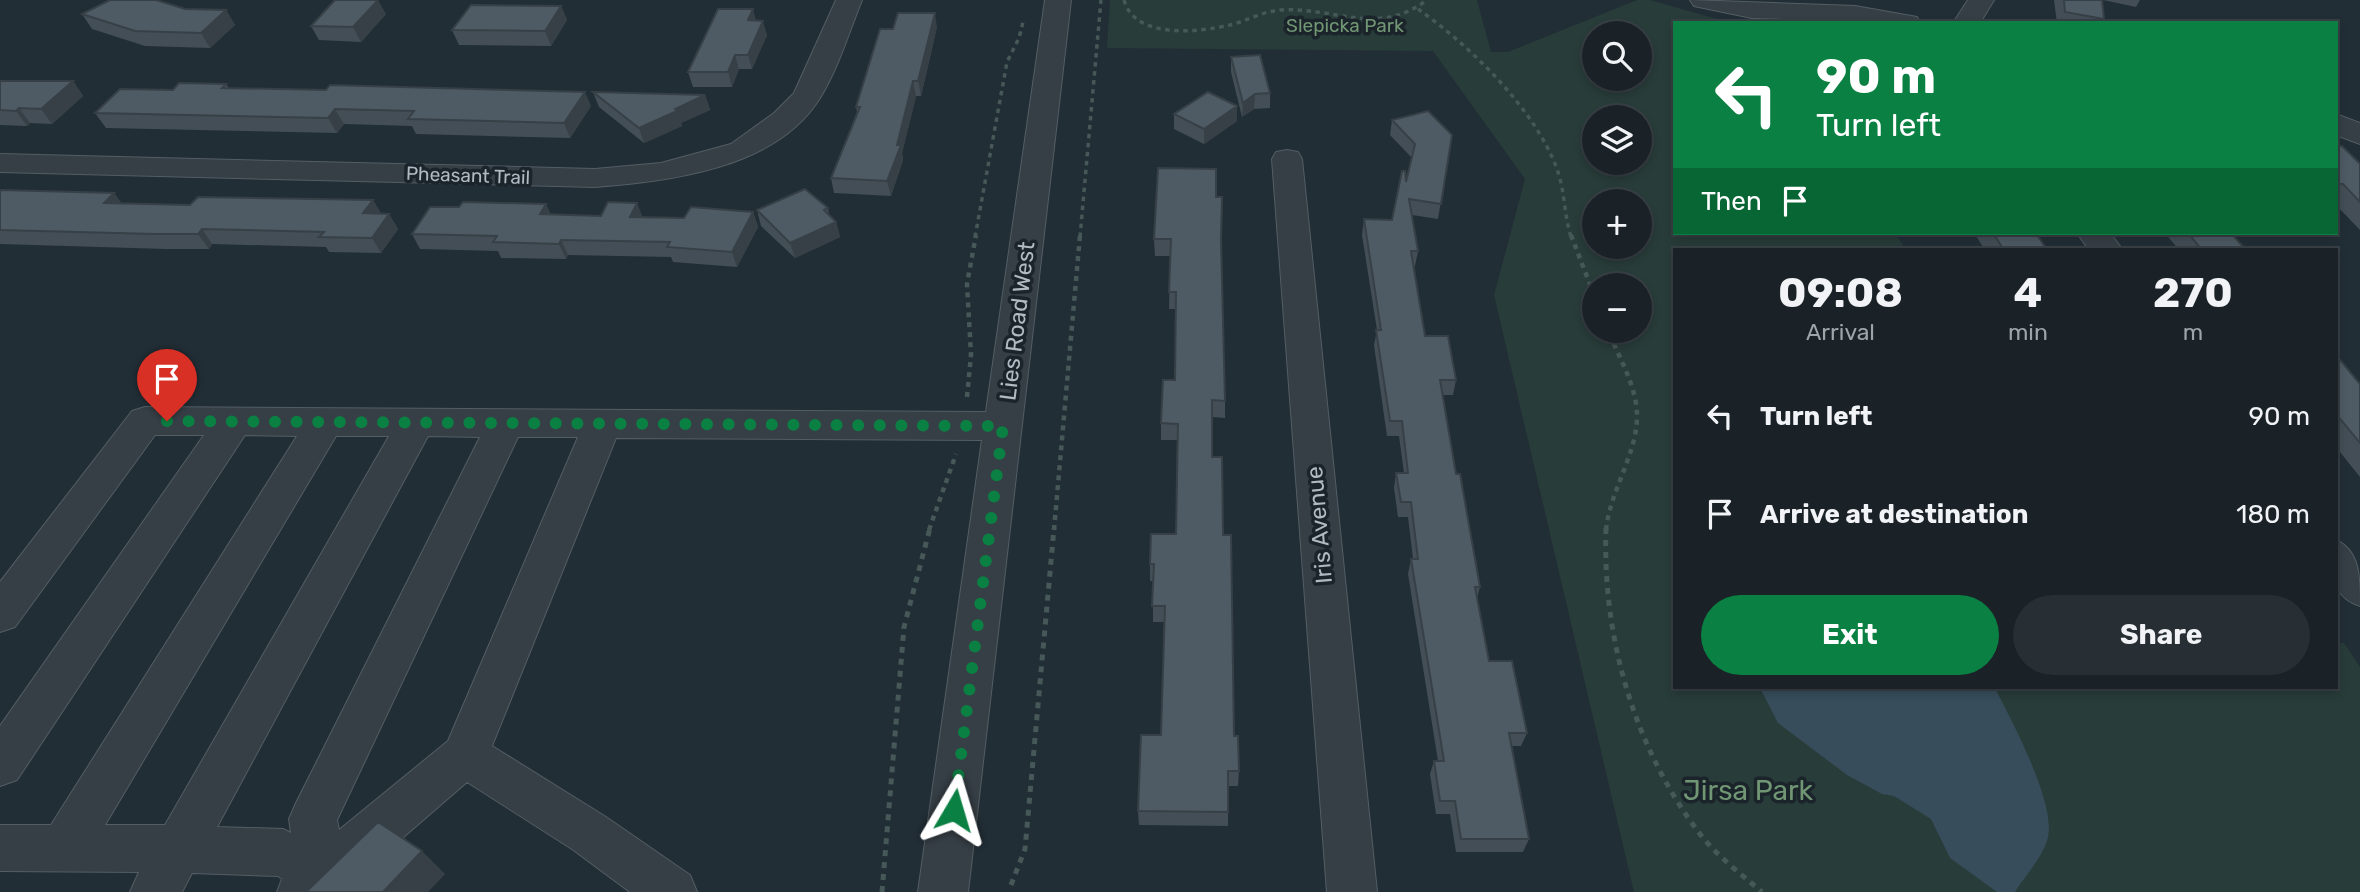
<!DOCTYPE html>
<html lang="en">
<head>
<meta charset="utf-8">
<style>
  :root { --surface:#1a2228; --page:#272f34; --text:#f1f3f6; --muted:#9fa4a8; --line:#383f45; --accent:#0b8043 }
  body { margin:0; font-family:Rubik,sans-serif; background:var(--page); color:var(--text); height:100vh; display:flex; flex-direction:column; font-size:26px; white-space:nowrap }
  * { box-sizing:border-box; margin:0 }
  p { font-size:23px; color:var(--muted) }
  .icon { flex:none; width:38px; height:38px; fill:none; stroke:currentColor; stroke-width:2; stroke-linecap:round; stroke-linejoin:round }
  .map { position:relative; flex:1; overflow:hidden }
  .side { position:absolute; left:1673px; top:248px; width:665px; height:441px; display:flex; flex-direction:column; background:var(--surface); border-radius:0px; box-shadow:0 4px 10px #0003,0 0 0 2px var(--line) }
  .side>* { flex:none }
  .guide { position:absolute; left:1673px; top:21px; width:665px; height:214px; border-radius:0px; box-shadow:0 4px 10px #0003,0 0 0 2px var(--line); background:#0b8043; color:#fff; overflow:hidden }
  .tools { position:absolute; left:1582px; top:21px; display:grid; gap:14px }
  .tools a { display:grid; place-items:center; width:70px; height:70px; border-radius:50%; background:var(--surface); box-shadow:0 4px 10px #0003,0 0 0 2px var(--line); font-size:35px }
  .pin { position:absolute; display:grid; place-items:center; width:60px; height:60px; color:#fff; margin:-72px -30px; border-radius:50% 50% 50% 0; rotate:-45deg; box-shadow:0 0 7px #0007 }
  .pin .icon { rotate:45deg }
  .me { position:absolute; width:77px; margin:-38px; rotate:7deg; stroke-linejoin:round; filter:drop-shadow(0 0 5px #0008) }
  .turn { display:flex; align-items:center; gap:24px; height:147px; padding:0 28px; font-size:32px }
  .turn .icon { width:91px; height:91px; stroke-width:2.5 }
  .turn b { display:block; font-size:49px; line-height:60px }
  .then { display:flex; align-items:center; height:66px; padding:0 28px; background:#0003; gap:14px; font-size:26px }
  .eta { display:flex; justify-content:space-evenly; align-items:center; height:119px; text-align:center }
  .eta b { font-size:42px; font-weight:700; line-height:49px }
  .action { display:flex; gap:14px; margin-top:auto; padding:14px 28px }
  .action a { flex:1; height:80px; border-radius:42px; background:var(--accent); color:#fff; font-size:28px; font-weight:700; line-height:80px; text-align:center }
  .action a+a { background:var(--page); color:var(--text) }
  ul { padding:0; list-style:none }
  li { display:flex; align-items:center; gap:21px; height:98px; padding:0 28px }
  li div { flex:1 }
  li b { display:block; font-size:26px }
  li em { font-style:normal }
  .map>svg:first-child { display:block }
  .green { fill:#283c39; fill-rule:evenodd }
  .water { fill:#374d5b }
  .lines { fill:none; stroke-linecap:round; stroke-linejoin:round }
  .minor-casing { stroke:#535d64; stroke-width:2 }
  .path-far2 { stroke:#465857; stroke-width:3.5; stroke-dasharray:4.5 4.5; stroke-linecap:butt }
  .path-far1 { stroke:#465857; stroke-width:4.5; stroke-dasharray:5 5; stroke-linecap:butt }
  .path { stroke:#465857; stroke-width:5; stroke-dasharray:6 6; stroke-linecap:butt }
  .minor { fill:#363f46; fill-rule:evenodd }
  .wall { fill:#434e56 }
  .shaded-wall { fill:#374046 }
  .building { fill:#4e5b64; stroke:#374046; stroke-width:2 }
  .route { stroke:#0b8043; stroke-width:12; stroke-dasharray:0 21.6 }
  .labels { text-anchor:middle; stroke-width:7; stroke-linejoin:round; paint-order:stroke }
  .far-park-label { font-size:19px; fill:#719674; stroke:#1b242b }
  .far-street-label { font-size:19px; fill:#b0bac3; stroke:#1b242b }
  .street-label { font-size:23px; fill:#b0bac3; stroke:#1b242b }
  .near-park-label { font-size:28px; fill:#719674; stroke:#1b242b }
</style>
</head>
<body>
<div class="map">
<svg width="2360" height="892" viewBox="0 0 2360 892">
  <rect width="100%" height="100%" fill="#222e36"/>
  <!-- green -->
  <path class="green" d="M1110,0H1477L1491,52H1508L1637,0H1650L1731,23H1675V233H1895L1906,250H1675V688H2336V643H2344L2360,667V892H1634L1494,295L1525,179L1433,51L1107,48ZM1594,33H1640V79H1594ZM1594,117H1640V163H1594ZM1594,201H1640V247H1594ZM1594,285H1640V331H1594Z"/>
  <!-- water -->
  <path class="water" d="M1760,688H1995C2011,720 2059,807 2047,841C2041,859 2025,876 2015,892H1997L1950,858L1931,819L1894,796L1882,794L1847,775L1778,723Z"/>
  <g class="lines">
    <defs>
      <path id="minor" d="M836,0H862C849,32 838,69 820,98C776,169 670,181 595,187L0,172V154L595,169L661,163L731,144L774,113L794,93Z
        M1045,0H1071L968,892H918L982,440L616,438L492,746L606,817L690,875L697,892H630L572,849L467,782L340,892H277L282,879L278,876L192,873L182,892H130L139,872L0,871V825H51L297,436L245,435L17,780L0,786V726L204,435H155L15,627L0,632V582L132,411L145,407L986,412ZM336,436H389L165,825H105ZM428,436L480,437L296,803L289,819L291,833L283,829L217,827ZM518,437H578L448,741L339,830L337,820Z
        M1690,0L1855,6L1917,17L1920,23L1752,18L1694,6Z
        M1968,0H1994L1980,23H1953Z
        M2336,114L2360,123V144L2336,135Z
        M1287,150L1298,152L1302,159L1377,892H1327L1272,159L1276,152Z
        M2077,233H2110L2123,250H2089Z
        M2336,540C2360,551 2360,577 2360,606C2327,595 2336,570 2336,540Z"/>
    </defs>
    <!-- minor casing -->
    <use href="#minor" class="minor-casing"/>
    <!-- path-far2 -->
    <path class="path-far2" d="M1124,0C1135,40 1199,32 1230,25C1247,21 1263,11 1281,10C1336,7 1377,37 1427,0
      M1418,9C1469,45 1535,109 1557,169C1565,191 1564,215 1571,237
      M975,237L1007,62L1019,38L1023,22
      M1080,237L1101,0"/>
    <!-- path-far1 -->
    <path class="path-far1" d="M1571,235L1594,295
      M967,397L971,355L967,284L976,235
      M929,530L956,454
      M1054,530L1080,235
      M1606,530C1610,490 1638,453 1637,414C1636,385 1619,357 1608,331"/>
    <!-- path -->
    <path class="path" d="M1606,528C1602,636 1634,748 1700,834C1717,856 1741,874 1762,892
      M1011,885L1025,849L1054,528
      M882,892L904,627L930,528"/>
    <!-- minor -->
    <use href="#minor" class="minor"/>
  </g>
  <!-- wall -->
  <path class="wall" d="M2054,0H2140L2136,7L2103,0L2102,2L2104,19L2102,23H2057Z
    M561,6L567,20L551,46L459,45L452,30Z
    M185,9L226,10L235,25L210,48L145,46L92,29L82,14Z
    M386,14L361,42L319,40L311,26Z
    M756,21L767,35L752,69H739L732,87H693L688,72Z
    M937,27L921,96H916L902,153L903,160L891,196L834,193L831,178L857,112L856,107Z
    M1231,57L1270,93V108L1254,109L1242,117L1231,72Z
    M0,81H73L83,96L52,124L30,123L27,126L0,125Z
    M226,84L229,88L591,106L570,138L416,134L412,126L344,124L337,133L106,128L95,113L173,90Z
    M593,92L705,95L710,110L681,123L682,126L644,143L599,107Z
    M1174,114L1237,121L1204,144L1174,129Z
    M1392,120L1452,135L1438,219L1412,215L1418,251L1415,266H1413L1425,336L1456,380L1453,395H1442L1456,474L1480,587L1477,598L1489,661L1527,733L1521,746H1512L1529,839L1523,852H1456L1450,814H1436L1430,774L1434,761H1438L1408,574L1411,559H1413L1408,517H1398L1394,488L1396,473H1404L1399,436H1387L1374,345L1377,330L1362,235L1364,219L1392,220L1406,182L1412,158L1390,135Z
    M2336,146L2360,164V230L2336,205Z
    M0,190L114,193L122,204L190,205L373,200L381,214H389L398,229L381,253L329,252L326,247L212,244L209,249H166L0,244Z
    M1216,197L1221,241L1225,401V418L1212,417V457L1223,535L1234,736L1239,771L1238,786H1228V826L1139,825L1138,811L1161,735L1164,622H1153V581H1150V564L1176,534L1177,440H1161V423L1175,380L1176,309H1169L1170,256H1155L1154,239Z
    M546,204L550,214L684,218L753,212L758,227L737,267L673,262L671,257L568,255L566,259L501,258L498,251L420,249L412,234L459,207Z
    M828,208L829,215L836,222L840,237L795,258L761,226L757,210Z
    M1974,233H2036L2047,250H1985Z
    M2165,233H2231L2246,250H2179Z
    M2336,355L2360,384V477L2336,447Z"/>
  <!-- shaded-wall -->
  <path class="shaded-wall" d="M378,0L386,14L361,42L353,27Z
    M561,6L567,20L551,46L545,31Z
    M753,9L757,24L748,20Z
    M226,10L235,25L210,48L201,33Z
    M935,13L937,27L921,96L918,81Z
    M763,21L767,35L752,69L748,55Z
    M735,55L739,69L732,87L728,72Z
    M73,81L83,96L52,124L41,109Z
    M913,81L916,96L902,153L903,160L891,196L887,181Z
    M585,92L591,106L570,138L564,123Z
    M1255,94L1254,109L1242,117L1243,103Z
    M705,95L710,110L681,123L682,126L644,143L639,128L675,109Z
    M1237,106V121L1204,144V129Z
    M19,108L30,123L27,126L16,111Z
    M335,109L344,124L337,133L328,118Z
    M114,193L125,208L104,203Z
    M373,200L382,215L363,213Z
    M637,203L643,218L630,217Z
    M546,204L553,219L540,214Z
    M753,212L758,227L737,267L732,252Z
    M389,214L398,229L381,253L372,238Z
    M836,222L840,237L795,258L790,243Z
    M202,229L212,244L209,249L198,234Z
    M561,240L568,255L566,259L559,244Z
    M422,851L445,874L428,892H383Z"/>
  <!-- building -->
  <path class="building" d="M110,0H156L185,9L226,10L201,33L135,31L82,14Z
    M335,0H378L353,27L311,26Z
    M2064,0H2102L2104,19L2065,12Z
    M471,5L561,6L545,31L452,30Z
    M718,9H753L748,20L763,21L748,55H735L728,72H688Z
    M898,13H935L918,81H913L897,145H901L887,181L831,178L860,107H856L880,29H893Z
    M1260,55L1270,93L1255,94L1243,103L1231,57Z
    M0,81H73L41,109L19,108L16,111L0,110Z
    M179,83L226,84L222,88L326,90L330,85L585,92L564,123L408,119L414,111L335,109L328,118L95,113L120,89L173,90Z
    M593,92L705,95L675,109L677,111L639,128Z
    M1208,92L1237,106L1204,129L1174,114Z
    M1428,111L1452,135L1441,204L1409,199L1418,251H1411L1425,336H1448L1456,380H1440L1456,474H1460L1480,587H1475L1489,661H1512L1527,733H1509L1529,839H1461L1455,801H1440L1434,761H1444L1411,559H1418L1411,502H1401L1396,473H1408L1402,421H1390L1376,330H1381L1364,219L1392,220L1402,171H1405L1406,182L1415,144L1392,120Z
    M2336,146H2342L2360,164V202L2343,184H2336Z
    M1158,168L1216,169V197H1222L1221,240L1225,401L1212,400V457H1222L1223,535H1231L1234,736H1238L1239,771H1228V812L1138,811L1141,735H1161L1165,606H1152L1154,564H1150L1151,534H1176L1178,424L1161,423L1163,380H1175L1176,292H1169L1171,239H1154Z
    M805,189L828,208L824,210L836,222L790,243L757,210Z
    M0,190L114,193L104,203L190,205L198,197L373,200L363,213L389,214L372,238L319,237L324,232L202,229L198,234H155L0,230Z
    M463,202L546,204L540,214L601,216L608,202L637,203L630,217L684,218L691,207L753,212L732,252L667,247L670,242L561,240L559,244L493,242L497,236L412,234L430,207H459Z
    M1993,233H2036L2047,250H2004Z
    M2188,233H2231L2246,250H2202Z
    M2336,355L2360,384V443L2336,414Z
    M378,822L422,851L383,892H306Z"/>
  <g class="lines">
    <!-- route -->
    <path class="route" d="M167,421L1003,426L954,810"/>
  </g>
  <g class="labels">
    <!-- far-park labels -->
    <g class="far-park-label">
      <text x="1345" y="32">Slepicka Park</text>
    </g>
    <!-- far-street labels -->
    <g class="far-street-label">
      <text transform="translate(468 175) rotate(2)" y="7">Pheasant Trail</text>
    </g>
    <!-- street labels -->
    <g class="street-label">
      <text transform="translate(1017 321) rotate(-83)" y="8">Lies Road West</text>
      <text transform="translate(1319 525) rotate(-95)" y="8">Iris Avenue</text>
    </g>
    <!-- near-park labels -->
    <g class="near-park-label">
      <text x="1748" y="800">Jirsa Park</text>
    </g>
  </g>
</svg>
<div class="tools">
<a><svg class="icon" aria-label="search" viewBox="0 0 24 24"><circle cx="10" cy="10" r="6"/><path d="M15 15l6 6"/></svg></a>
<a><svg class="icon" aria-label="layers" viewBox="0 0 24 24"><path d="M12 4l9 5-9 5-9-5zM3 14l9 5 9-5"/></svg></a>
<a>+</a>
<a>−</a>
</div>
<div class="pin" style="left:167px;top:421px;background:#d93025"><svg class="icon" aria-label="arrive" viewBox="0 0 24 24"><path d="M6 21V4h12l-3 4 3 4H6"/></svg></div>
<svg class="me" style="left:954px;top:810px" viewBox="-20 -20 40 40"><path d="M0-17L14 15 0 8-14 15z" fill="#0b8043" stroke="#fff" stroke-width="4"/></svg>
<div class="guide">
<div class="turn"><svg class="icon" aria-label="left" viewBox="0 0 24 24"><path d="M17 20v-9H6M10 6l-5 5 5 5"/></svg><div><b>90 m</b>Turn left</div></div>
<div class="then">Then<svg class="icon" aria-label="arrive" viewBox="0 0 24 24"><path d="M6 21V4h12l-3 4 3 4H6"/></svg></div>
</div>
<section class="side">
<div class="eta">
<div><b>09:08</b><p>Arrival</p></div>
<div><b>4</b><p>min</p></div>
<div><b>270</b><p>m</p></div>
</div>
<ul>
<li><svg class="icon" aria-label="left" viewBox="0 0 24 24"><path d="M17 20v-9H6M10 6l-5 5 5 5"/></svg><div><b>Turn left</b></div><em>90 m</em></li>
<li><svg class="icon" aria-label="arrive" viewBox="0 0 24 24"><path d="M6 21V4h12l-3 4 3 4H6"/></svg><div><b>Arrive at destination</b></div><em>180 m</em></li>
</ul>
<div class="action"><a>Exit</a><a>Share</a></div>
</section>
</div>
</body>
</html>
